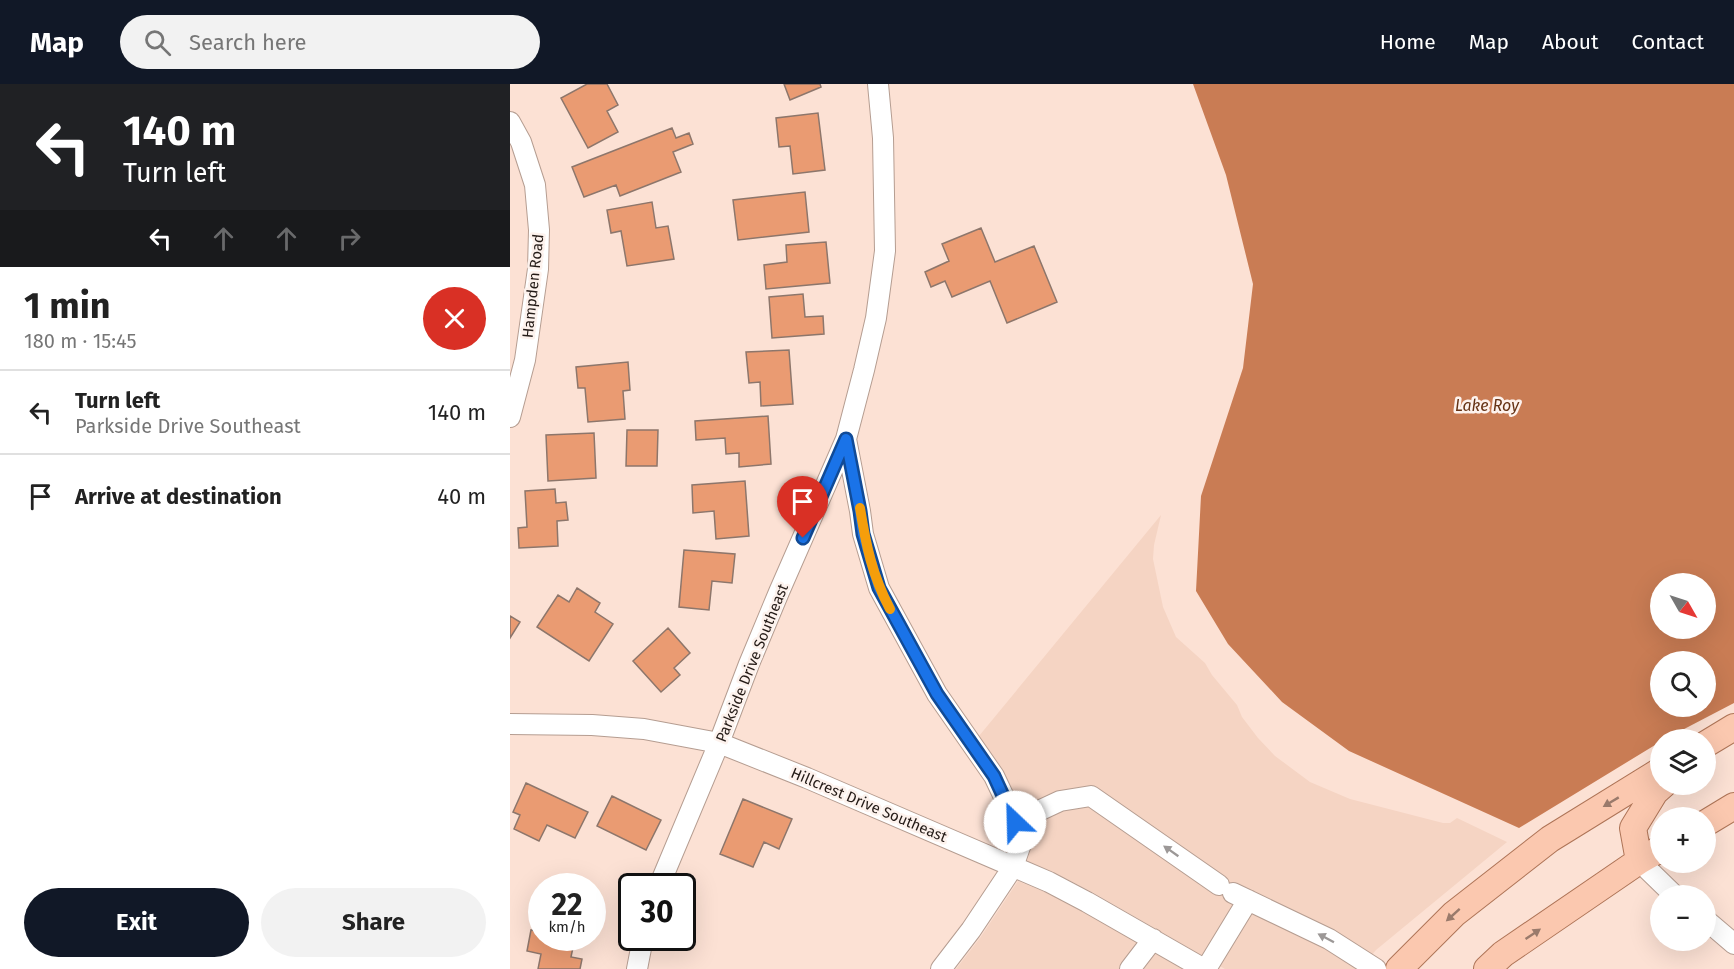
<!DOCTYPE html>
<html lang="en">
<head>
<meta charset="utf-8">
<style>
  :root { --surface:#fff; --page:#f2f2f2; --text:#222; --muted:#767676; --line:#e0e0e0; --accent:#111827 }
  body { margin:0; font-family:"Fira Sans",sans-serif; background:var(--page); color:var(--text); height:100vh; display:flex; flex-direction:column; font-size:22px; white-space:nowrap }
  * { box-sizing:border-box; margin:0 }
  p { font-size:20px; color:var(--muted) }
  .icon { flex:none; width:33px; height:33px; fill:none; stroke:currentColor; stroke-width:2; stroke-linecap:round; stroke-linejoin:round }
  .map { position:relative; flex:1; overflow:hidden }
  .side { display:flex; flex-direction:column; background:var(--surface); width:510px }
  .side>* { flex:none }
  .top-card { background:#202124; color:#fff; overflow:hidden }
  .needle { width:39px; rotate:129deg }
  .fabs { position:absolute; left:1140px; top:489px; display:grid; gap:12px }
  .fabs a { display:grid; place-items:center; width:66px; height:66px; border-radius:50%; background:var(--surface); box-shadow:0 6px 24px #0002; font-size:30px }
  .speed { position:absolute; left:18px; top:789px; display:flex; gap:12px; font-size:30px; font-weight:700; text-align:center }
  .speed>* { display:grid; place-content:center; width:78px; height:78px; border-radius:50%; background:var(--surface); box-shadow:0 6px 24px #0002; line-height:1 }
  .speed small { font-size:15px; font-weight:400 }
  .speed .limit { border:3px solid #111; border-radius:9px; background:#fff; color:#111 }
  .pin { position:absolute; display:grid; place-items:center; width:51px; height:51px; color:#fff; margin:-62px -26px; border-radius:50% 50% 50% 0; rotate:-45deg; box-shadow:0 0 6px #0007 }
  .pin .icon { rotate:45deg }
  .me { position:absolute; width:66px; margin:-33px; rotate:336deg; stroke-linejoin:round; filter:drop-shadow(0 0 4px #0008) }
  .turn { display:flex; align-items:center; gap:21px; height:126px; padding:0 24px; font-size:27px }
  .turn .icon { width:78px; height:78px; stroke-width:2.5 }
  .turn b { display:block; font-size:42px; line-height:51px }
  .lanes { display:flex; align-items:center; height:57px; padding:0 24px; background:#0003; justify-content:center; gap:30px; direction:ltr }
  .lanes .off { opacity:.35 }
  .round { display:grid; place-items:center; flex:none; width:63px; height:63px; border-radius:32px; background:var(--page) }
  .overview { display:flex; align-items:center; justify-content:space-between; height:102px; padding:0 24px }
  h1 { font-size:36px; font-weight:700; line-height:45px }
  .action { display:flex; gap:12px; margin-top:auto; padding:12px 24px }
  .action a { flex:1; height:69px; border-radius:36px; background:var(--accent); color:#fff; font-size:24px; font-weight:700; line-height:69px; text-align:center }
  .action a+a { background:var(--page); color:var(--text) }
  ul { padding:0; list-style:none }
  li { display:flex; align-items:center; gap:18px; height:84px; padding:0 24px; border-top:2px solid var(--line) }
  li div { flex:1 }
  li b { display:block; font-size:22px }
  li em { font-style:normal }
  header { display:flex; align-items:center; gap:36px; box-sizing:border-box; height:84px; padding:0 30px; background:var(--accent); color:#fff }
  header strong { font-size:28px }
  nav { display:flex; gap:33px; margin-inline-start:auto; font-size:21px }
  .search { width:420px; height:54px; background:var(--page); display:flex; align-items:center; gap:15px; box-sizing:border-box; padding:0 21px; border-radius:33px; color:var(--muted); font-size:22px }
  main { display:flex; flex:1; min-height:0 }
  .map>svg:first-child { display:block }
  .built { fill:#f5d4c3 }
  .water { fill:#c97c54; fill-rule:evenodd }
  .building { fill:#ea9b72; stroke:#8d766b; stroke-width:1.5 }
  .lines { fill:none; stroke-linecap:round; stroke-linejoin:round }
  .minor-casing { stroke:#b59d91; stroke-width:22 }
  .major-casing { stroke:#ae7457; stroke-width:28 }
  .minor { stroke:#fff; stroke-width:20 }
  .major { stroke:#fbc8af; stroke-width:26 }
  .oneway { fill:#9a7a6b }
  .oneway2 { fill:#9c9897 }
  .route-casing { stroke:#114b97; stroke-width:15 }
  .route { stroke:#1a73e8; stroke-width:10 }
  .slow { stroke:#f59e0b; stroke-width:10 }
  .labels { text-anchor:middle; stroke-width:5; stroke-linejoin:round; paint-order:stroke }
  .street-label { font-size:15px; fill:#241b17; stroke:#fdf2ed }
  .water-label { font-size:16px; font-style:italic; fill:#653214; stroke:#fdf2ed }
</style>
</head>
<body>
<header>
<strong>Map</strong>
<div class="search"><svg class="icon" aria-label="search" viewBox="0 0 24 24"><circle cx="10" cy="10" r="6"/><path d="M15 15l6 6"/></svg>Search here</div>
<nav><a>Home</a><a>Map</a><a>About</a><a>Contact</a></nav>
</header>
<main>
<section class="side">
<div class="top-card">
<div class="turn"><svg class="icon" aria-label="left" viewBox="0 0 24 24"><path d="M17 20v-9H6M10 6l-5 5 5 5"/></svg><div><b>140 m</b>Turn left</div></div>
<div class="lanes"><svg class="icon" aria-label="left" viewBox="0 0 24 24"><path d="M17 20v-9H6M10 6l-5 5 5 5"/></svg><svg class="icon off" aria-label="ahead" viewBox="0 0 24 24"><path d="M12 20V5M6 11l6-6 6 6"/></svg><svg class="icon off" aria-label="ahead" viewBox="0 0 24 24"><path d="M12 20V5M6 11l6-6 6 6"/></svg><svg class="icon off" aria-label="right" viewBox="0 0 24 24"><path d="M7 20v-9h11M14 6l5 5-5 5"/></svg></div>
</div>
<div class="overview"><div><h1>1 min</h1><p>180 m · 15:45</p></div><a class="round" style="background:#d93025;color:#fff"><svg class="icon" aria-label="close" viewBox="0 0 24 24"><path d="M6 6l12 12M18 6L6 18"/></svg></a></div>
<ul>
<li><svg class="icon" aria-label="left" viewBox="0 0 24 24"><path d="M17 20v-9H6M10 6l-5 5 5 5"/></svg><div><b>Turn left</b><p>Parkside Drive Southeast</p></div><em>140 m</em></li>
<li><svg class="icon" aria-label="arrive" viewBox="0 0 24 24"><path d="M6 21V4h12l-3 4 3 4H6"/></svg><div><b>Arrive at destination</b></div><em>40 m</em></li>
</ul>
<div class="action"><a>Exit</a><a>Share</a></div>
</section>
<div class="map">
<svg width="1224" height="885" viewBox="0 0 1224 885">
  <rect width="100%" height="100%" fill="#fce1d4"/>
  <!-- built -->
  <path class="built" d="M651,431L644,461L643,475L653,523L666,553L695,579L702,591L727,621L732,633L748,654L765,672L800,698L840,715L933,739H940L947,734L997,758L866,866L850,885H715L582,808L543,788L517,778L522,759L513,728L493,687L469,652Z
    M508,797L535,808L573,827L673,885H446L470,854Z"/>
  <!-- water -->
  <path class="water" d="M683,0H1224V619L1155,655L1150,656V658L1009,744L839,667L772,618L718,560L686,507L691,412L733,284L743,200L716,91ZM1150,500H1196V544H1150ZM1150,578H1196V622H1150Z"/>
  <!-- building -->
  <path class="building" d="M77,0H97L108,21L97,27L108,48L78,64L51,14Z
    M274,0H310L311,3L280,16Z
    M308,29L315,86L283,90L280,62L269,63L266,34Z
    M162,44L166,54L179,49L183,60L163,68L171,88L110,112L106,101L74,113L62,83Z
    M295,108L299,148L228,156L223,116Z
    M142,118L146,144L158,142L164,175L117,182L111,147L101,149L97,126Z
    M471,144L485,178L524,162L547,218L497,239L480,197L442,213L435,197L421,203L415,188L439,177L432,160Z
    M316,158L320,199L256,205L254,181L277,178L276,161Z
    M293,210L295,233L313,232L314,250L262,254L259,213Z
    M279,266L283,320L251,322L250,298L239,299L236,268Z
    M118,278L120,306L113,307L115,335L78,338L75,304H68L66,283Z
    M258,332L261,380L229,383V369L216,370L215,354L186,356L185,337Z
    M117,346H148L147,382H116Z
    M84,349L86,394L38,397L36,351Z
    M235,397L239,452L206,455L204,427L183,429L182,401Z
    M45,405L46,419L56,418L58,436L47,437L48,462L9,464L8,444L17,443L15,407Z
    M174,466L225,470L222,499L202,497L199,526L169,523Z
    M67,504L90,519L85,528L103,540L79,577L27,543L48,511L59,518Z
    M0,532L10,538L0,554Z
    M158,544L180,569L164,584L170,591L151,608L123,577Z
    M16,699L78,728L65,754L37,741L29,757L4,745L10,731L3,728Z
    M102,712L151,736L136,766L87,742Z
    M233,715L282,735L269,765L254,758L243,783L210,770Z
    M32,845V854H65L61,873L72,875L70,885H28L31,870L17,867L21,846L31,848Z"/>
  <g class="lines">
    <defs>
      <path id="minor" d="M368,0L373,54L375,167L366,234L354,286L336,355L350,427L353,450L369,504L427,610L484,692L503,732L511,760L503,783L461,846L431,885
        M0,38L11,58L25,101L29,146L28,185L15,276L0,333
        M0,640L82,641L134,645L209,659L297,694L539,798L577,818L694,885
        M505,738L550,717L581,712L709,801
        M1129,777L1165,812
        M149,802L209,659L239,580L269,508L336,355
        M723,809L819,855L866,885
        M1196,836L1224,860
        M127,885L133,854
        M620,885L643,855
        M696,885L738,816"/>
      <path id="major" d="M1196,660L1224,643
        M1196,739L1224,722
        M1129,777L1123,744L1145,708L1154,700
        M889,885L944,830L1040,755L1150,687
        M977,885L993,870L1129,777L1150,765"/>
    </defs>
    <!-- minor casing -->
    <use href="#minor" class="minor-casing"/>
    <!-- major casing -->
    <use href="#major" class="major-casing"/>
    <!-- minor -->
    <use href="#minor" class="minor"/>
    <!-- major -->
    <use href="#major" class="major"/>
  </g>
  <!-- one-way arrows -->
  <defs><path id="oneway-solid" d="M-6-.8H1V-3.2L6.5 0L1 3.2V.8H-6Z" transform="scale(1.5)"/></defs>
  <g class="oneway">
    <use href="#oneway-solid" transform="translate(1101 718) rotate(149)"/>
    <use href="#oneway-solid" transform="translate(943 831) rotate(138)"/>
    <use href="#oneway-solid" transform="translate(1023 850) rotate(-34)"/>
  </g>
  <g class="oneway2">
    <use href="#oneway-solid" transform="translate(661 767) rotate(-145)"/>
    <use href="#oneway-solid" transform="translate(816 854) rotate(-152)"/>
  </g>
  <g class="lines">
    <defs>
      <path id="route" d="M293,454L336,355L350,427L353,450L369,504L427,610L484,692L505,738"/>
    </defs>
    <!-- route casing -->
    <use href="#route" class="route-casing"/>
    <!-- route -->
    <use href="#route" class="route"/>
    <!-- slow -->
    <path class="slow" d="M350,424C356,461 362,491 380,525"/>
  </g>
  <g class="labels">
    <!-- street labels -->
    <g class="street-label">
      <text transform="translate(23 202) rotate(-84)" y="5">Hampden Road</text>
      <text transform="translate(242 579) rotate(-68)" y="5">Parkside Drive Southeast</text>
      <text transform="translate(359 721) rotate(23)" y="5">Hillcrest Drive Southeast</text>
    </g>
    <!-- water labels -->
    <g class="water-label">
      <text x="977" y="327">Lake Roy</text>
    </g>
  </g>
</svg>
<div class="fabs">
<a><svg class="needle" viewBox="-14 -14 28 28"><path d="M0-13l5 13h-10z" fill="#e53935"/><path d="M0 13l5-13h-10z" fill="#767676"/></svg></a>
<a><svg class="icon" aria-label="search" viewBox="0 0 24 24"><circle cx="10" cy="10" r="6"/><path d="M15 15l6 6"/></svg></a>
<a><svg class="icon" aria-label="layers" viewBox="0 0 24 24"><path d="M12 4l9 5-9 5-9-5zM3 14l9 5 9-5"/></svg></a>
<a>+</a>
<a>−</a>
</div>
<div class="speed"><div>22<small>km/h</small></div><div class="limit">30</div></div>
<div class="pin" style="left:293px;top:454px;background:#d93025"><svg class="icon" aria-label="arrive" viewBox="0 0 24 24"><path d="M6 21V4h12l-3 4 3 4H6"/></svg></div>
<svg class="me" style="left:505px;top:738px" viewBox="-20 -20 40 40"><circle r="19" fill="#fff"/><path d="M0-13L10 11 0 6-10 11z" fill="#1a73e8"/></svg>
</div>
</main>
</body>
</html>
